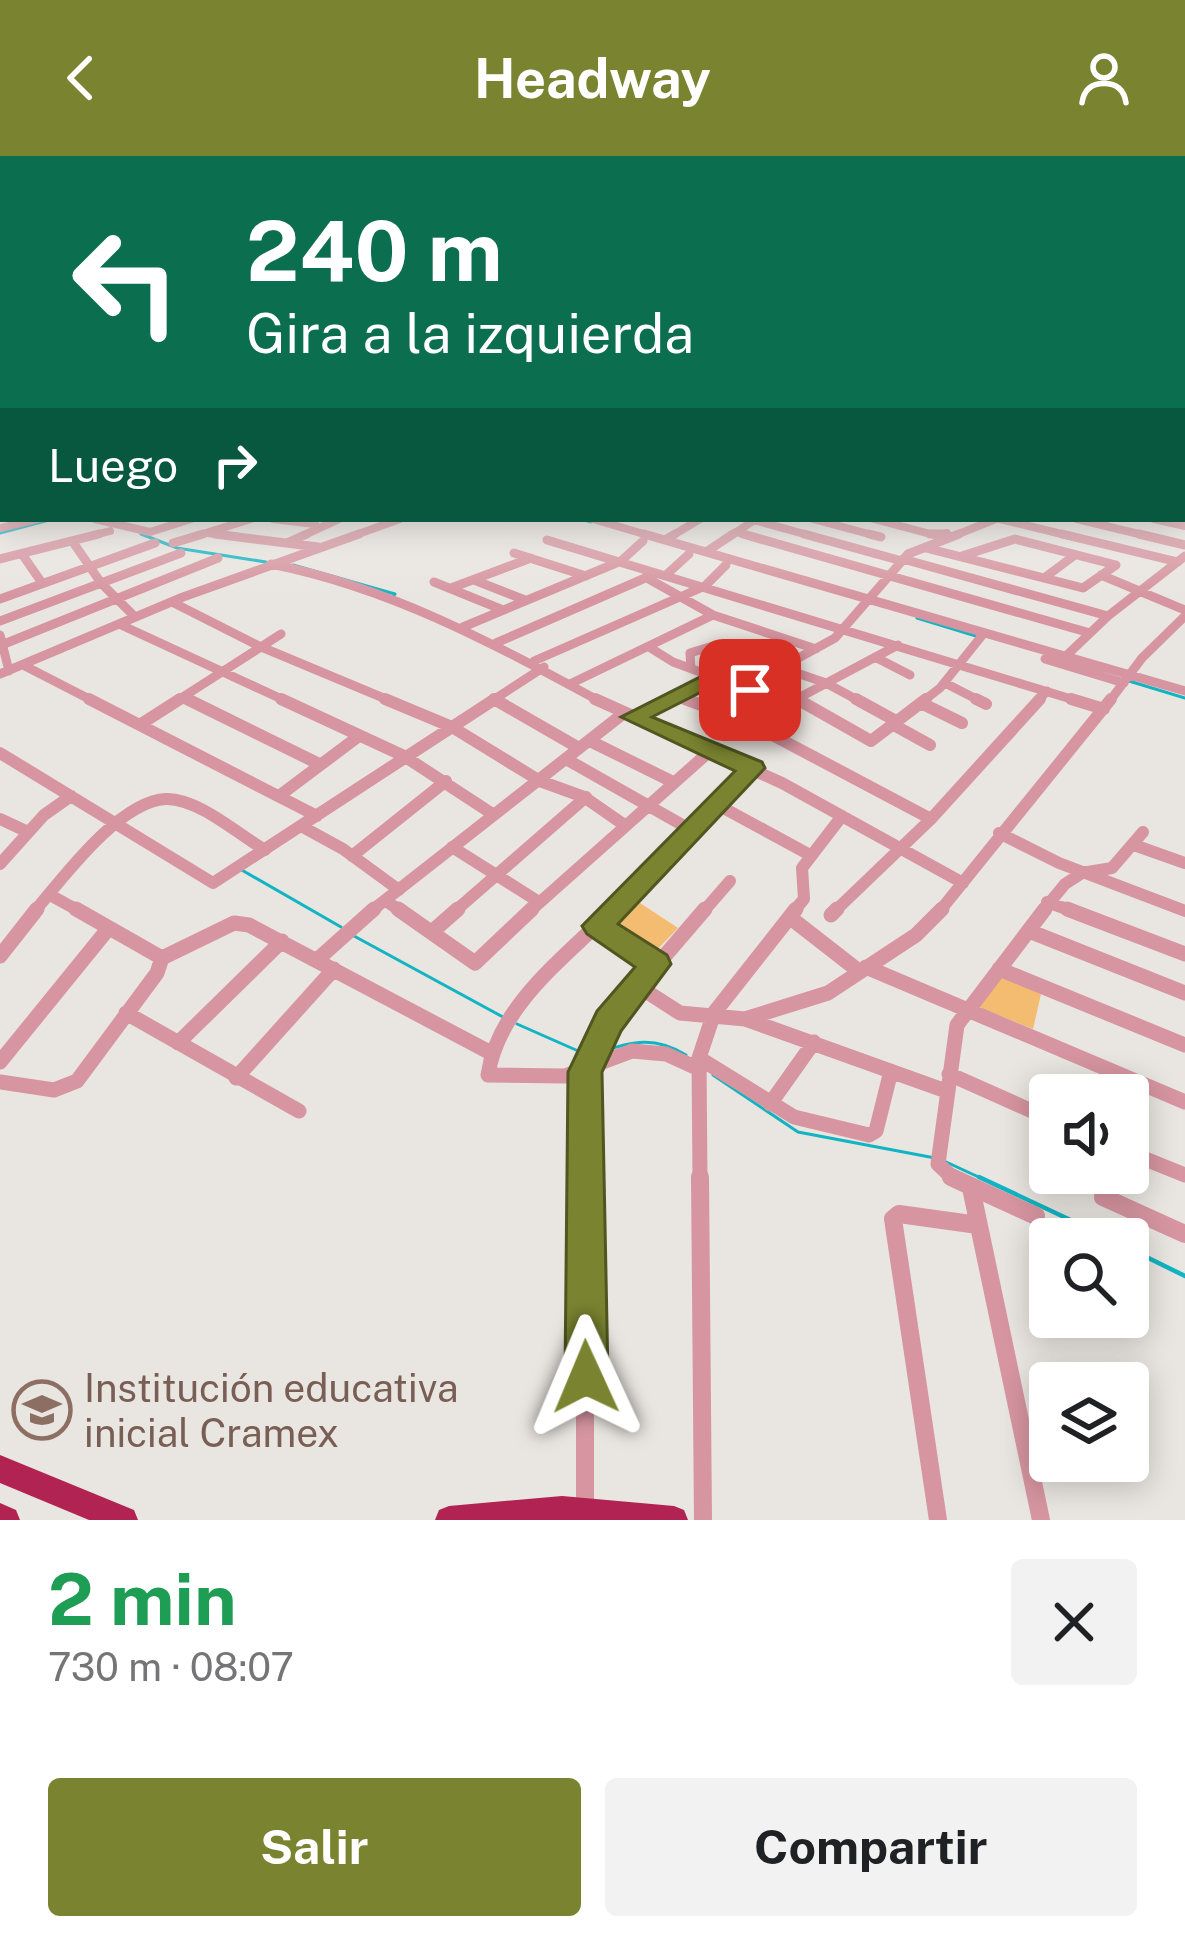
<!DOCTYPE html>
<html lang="es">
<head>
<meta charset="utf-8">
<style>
  :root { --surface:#fff; --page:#f2f2f2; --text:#202124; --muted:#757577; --accent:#7a8430 }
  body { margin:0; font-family:"Public Sans",sans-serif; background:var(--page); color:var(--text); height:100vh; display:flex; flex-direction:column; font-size:45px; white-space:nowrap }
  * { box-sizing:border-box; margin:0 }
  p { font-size:39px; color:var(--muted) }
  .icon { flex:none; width:66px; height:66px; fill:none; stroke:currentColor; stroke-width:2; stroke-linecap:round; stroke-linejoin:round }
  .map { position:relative; height:1364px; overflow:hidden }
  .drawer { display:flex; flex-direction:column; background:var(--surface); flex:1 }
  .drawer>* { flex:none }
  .guide { position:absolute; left:0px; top:0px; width:1185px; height:366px; box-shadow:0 6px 30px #0003; background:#0b6e4f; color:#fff; overflow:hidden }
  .buttons { position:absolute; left:1029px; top:918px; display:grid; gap:24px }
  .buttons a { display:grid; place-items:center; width:120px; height:120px; border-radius:12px; background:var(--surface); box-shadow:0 6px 30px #0003; font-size:60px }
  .pin { position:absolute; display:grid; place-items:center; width:102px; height:102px; color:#fff; margin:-51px; border-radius:24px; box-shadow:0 6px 18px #0006 }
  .me { position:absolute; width:132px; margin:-66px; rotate:359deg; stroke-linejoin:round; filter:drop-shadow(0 0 9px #0008) }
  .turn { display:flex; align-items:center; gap:42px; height:252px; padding:0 48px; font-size:54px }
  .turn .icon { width:156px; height:156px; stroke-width:2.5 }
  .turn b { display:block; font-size:84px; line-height:102px }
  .then { display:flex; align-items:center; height:114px; padding:0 48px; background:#0003; gap:24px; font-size:45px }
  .round { display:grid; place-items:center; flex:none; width:126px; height:126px; border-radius:12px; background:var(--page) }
  .overview { display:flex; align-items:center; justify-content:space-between; height:204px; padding:0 48px }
  h1 { font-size:72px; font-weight:700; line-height:90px; color:#1e9e55 }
  .button { display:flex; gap:24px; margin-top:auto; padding:24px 48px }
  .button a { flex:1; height:138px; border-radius:12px; background:var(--accent); color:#fff; font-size:48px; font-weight:700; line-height:138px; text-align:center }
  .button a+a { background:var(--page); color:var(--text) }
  header { display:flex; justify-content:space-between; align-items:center; height:156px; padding:0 48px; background:var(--accent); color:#fff; font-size:54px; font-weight:700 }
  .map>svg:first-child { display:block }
  .green { fill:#f4bc70 }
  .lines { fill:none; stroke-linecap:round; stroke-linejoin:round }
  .stream-far1 { stroke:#11b4c2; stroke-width:3 }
  .stream { stroke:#11b4c2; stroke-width:4.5 }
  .minor-far4 { stroke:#d695a0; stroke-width:8 }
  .minor-far3 { stroke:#d695a0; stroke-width:9 }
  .minor-far2 { stroke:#d695a0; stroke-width:12 }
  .minor-far1 { stroke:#d695a0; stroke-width:15 }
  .minor { stroke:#d695a0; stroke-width:18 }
  .highway { fill:#b12352; fill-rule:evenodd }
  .route { fill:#7a8430; stroke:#4f561f; stroke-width:3 }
  .labels { text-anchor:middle; stroke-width:9; stroke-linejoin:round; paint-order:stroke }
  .near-education-label { font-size:39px; fill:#785e54; stroke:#e9e5e0; text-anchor:start }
</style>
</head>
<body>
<header><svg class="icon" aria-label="back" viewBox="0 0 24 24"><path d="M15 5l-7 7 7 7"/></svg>Headway<svg class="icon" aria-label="person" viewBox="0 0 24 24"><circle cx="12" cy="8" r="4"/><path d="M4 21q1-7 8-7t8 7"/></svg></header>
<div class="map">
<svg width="1185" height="1364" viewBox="0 0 1185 1364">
  <rect width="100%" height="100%" fill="#e9e5e0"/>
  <!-- green -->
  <path class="green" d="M634,743L678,772L652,799L608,769Z
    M1000,820L1041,838L1033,873L978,851Z"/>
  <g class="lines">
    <!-- stream-far1 -->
    <path class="stream-far1" d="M581,363L591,366
      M0,377L53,363
      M141,378L177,392L266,406
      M293,409L395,438L393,441
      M917,462L976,480
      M1129,525L1185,542
      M240,713L341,771
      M354,780L503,861
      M517,868L585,898
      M600,896C633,885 655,880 686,899
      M713,919L798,976L935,1002
      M944,1005L985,1024"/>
    <!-- stream -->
    <path class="stream" d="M979,1021L1111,1083
      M1128,1092L1185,1120"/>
    <!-- minor-far4 -->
    <path class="minor-far4" d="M95,363L150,376L191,363
      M273,363L315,368
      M593,363L654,381
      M813,363L880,381
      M874,363L938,380L947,377
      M1000,363L1074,381
      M1077,363L1151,381
      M1154,363L1185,370
      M754,364L815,381
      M0,372L37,363
      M736,376L753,381
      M208,377L238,381
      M87,381L110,375
      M193,381L251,363
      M300,381L339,363
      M350,381L400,363
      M670,381L700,363
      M729,381L756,363
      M951,381L996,363"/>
    <!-- minor-far3 -->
    <path class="minor-far3" d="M215,378L318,391
      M644,378L1185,535
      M743,378L1090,477
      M804,378L902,405
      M869,378L881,381
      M930,378H944
      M1062,378L1178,406
      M1139,378L1185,389
      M547,384L1081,546
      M665,384L675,378
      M73,386L101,427L135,461
      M289,386L307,378
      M173,387L203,378
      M926,392L1083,432L1116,409
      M706,396L733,378
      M514,397L586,420
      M22,398L42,427
      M962,400L1015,383L1116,409
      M0,403L99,378
      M903,403L1108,460
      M271,408C392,432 494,488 601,546
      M666,419L689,398
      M1101,419L1185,454
      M647,422L713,459L816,493
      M1044,422L1075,399
      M474,424L525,444
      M434,426L503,454
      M451,432L531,402
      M0,443L155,387
      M172,446L259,490L393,546
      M0,465L181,397
      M119,468L288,546
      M463,471L621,405L643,385
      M0,479L9,515
      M496,487L652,419
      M4,488L218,402
      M649,491L673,506L782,546
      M1066,500L1108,460L1185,400
      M875,501L910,519
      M1045,503L1124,527
      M534,505L705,430L726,409
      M23,509L95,546
      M782,511L835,482L908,398L959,378
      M691,513L690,497L716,489L826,527L861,546
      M0,518L183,441L359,378
      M572,527L713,459
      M945,527L982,546
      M676,540L693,546
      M183,541L193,546
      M494,543L499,546
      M797,543L802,546
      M175,546L281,478
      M490,546L544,511
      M663,546L714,521
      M791,546L898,489
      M922,546L940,532L984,477
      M1037,546L1047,535
      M1109,546L1142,502L1185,460"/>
    <!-- minor-far2 -->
    <path class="minor-far2" d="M89,543L317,660
      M187,543L319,608
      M281,543L404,600L494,659
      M385,543L452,571L540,625L584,641L623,668
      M494,543L579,592
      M595,543L782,627L963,727
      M685,543L748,566L931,663
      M774,543L787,548L796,543
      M797,543L871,585L926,543
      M856,543L896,565
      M976,543L986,548
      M1071,543L1104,553
      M921,547L962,567
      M632,561L669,543
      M141,568L180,543
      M892,568L930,589
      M590,585L673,626
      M0,597L213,727L495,543
      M566,603L693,675
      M279,640L359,580
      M718,649L810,699
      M0,663L28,676
      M301,670L343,693L399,734
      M999,677L1059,707L1185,755
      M1134,689L1185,707
      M452,691L539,746
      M352,700L446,625
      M0,708L44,659L71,640
      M50,739L81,756
      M386,745L402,756
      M1047,746L1075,756
      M34,756C62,723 119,645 166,643C198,642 239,679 265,694
      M370,756L624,557
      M454,756L586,641
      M529,756L710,595
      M610,756L753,612
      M703,756L730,725
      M793,756L804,743L802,712L842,660
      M834,756L931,663L1040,543
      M939,756L1111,543
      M1042,756L1065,728L1082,717L1112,712L1143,676"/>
    <!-- minor-far1 -->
    <path class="minor-far1" d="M76,753L162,802L234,767L249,769L491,897
      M398,753L475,807L532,753
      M613,753C566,801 498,849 488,919L565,920L632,895L666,898L699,913
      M1067,753L1185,798
      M831,759L837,753
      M792,763L860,816
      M597,770L656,808
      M433,775L458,753
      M1029,775L1185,837
      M0,800L37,753
      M318,803L374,753
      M866,811L1185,946
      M999,813L1185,889
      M638,830L680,857L745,863L946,935
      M126,857L299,955
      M745,863L828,837L916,779L942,753
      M178,887L282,785
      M699,902L794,961L869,979L876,975L891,915
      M0,906L108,773
      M949,918L1050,963
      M236,922L334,813
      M0,926L54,934L77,925L157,817L162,802
      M770,948L814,886
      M1128,996L1185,1019
      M585,1024V916L609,865L705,753
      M700,1024L699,902L714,857L796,753
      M955,1024L938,1008L957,869L1045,753
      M1106,1024L1107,1017"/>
    <!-- minor -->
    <path class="minor" d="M585,1021V1355
      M700,1021L703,1364
      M951,1021L1036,1060
      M1106,1021L1103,1041L1185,1078
      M971,1032L1041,1364
      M938,1364L893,1063L899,1058L978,1069"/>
    <!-- highway -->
    <path class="highway" d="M0,1299L134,1354L138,1364H89L0,1327Z
      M562,1340L674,1350L684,1354L688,1364H435L439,1354L449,1350Z
      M0,1347L16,1354L20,1364H0Z"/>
  </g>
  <!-- sky -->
  <linearGradient id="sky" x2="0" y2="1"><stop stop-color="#52b4d9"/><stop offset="0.57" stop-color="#f5f3f1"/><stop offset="1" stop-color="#f5f3f1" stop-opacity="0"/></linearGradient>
  <rect width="1185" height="441" fill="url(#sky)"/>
  <!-- route -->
  <path class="route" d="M714,514L762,534L750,541L715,529L652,561L762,606L765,612L618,768L667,799L671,808L621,875L602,916L608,1221L602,1236L586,1242L571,1236L565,1221L568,916L597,855L635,811L587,778L582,770L735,615L621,561Z"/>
  <!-- icons -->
  <defs>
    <symbol id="school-ring" viewBox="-11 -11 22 22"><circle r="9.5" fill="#e9e5e0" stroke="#8d6e63" stroke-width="1.5"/><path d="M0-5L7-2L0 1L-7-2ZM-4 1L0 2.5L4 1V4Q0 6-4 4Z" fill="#8d6e63"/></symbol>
  </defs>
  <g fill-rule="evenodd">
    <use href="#school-ring" x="9" y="1221" width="66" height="66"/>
  </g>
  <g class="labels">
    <!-- near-education labels -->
    <g class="near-education-label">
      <text x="84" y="1246">Institución educativa<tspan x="84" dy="45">inicial Cramex</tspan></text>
    </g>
  </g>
</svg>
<div class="buttons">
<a><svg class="icon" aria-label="sound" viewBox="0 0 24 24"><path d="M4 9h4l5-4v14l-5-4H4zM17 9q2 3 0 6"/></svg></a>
<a><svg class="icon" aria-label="search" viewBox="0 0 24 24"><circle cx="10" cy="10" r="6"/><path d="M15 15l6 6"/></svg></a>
<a><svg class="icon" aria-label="layers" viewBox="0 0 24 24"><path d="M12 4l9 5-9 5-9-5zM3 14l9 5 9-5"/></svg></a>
</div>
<div class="pin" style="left:750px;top:534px;background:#d93025"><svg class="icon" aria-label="arrive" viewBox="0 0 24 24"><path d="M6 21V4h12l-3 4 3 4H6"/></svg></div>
<svg class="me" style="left:586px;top:1221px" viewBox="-20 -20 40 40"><path d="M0-17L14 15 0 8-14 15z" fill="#7a8430" stroke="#fff" stroke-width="4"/></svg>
<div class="guide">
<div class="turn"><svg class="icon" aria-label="left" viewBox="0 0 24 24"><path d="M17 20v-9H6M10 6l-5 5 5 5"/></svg><div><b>240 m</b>Gira a la izquierda</div></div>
<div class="then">Luego<svg class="icon" aria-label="right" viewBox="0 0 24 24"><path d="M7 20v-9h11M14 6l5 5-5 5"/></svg></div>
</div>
</div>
<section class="drawer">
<div class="overview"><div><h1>2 min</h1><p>730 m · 08:07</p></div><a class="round"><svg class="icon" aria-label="close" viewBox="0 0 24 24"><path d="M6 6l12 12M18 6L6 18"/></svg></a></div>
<div class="button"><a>Salir</a><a>Compartir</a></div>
</section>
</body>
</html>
